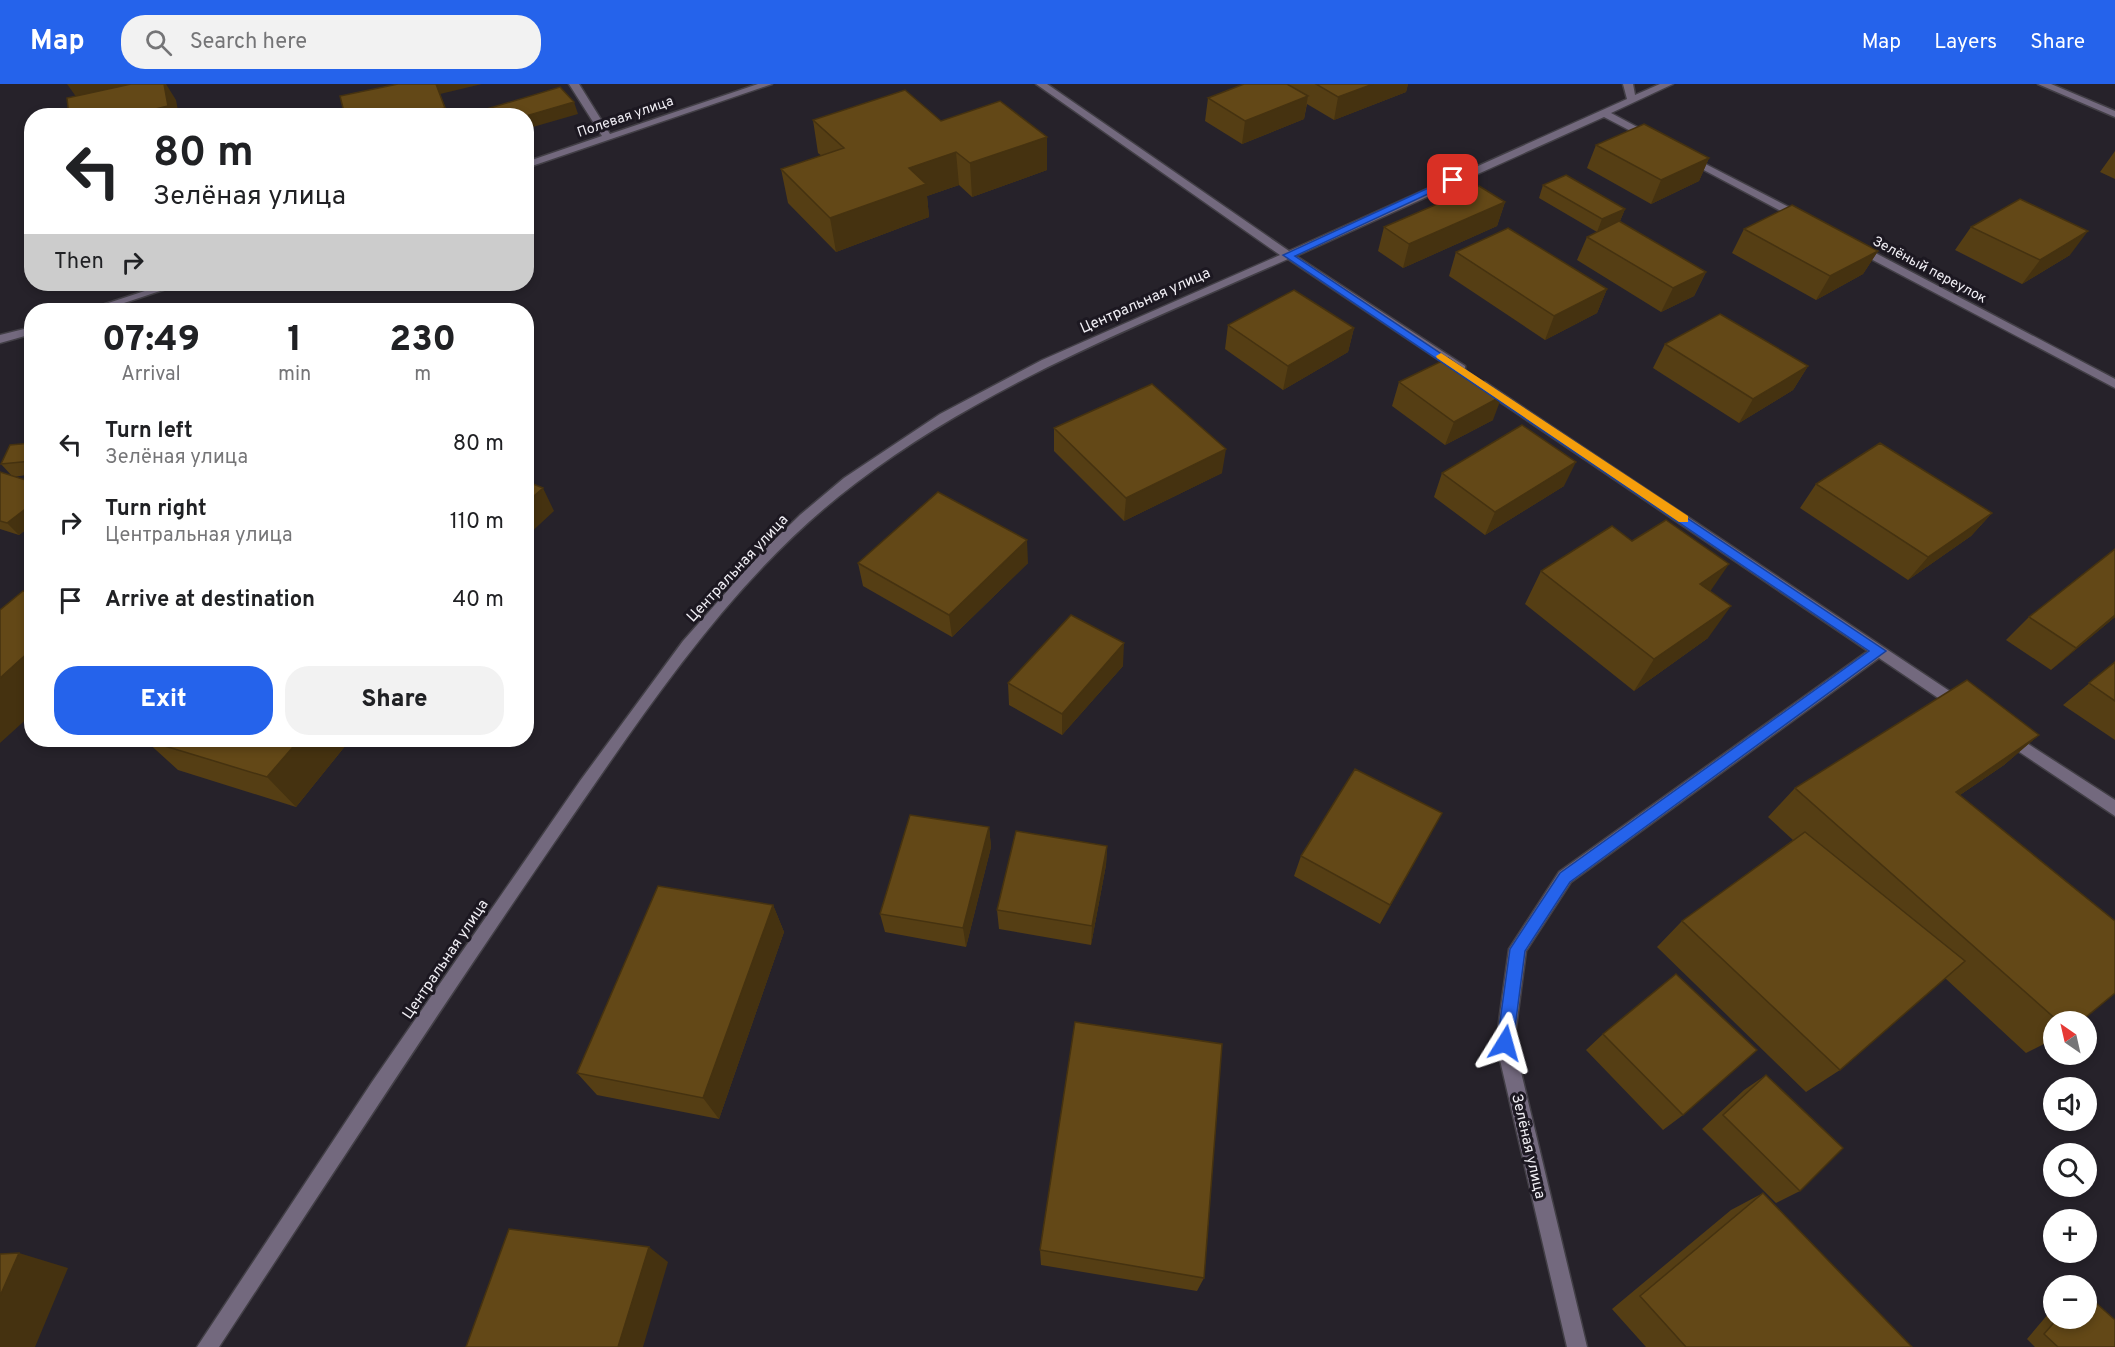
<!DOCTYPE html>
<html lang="en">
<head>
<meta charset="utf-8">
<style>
  :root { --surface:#fff; --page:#f2f2f2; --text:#202124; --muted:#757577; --accent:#2563eb }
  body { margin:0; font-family:Overpass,sans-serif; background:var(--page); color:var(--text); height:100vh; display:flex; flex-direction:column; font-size:22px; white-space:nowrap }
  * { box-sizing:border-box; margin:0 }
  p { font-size:20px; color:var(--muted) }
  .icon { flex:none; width:33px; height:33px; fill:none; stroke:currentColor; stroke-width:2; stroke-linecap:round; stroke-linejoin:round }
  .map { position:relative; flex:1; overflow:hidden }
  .side { position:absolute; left:24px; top:219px; width:510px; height:444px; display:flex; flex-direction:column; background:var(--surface); border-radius:24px; box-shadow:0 3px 9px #0003 }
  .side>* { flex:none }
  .banner { position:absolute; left:24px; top:24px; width:510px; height:183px; border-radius:24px; box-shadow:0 3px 9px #0003; background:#fff; color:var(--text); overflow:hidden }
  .needle { width:39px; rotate:326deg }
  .buttons { position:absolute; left:2043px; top:927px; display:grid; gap:12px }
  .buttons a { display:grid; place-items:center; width:54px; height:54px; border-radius:50%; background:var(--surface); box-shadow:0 3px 9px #0003; font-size:30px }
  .pin { position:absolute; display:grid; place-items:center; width:51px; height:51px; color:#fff; margin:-26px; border-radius:12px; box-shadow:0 3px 9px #0006 }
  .me { position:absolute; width:66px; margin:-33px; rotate:8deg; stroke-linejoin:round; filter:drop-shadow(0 0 4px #0008) }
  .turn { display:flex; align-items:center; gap:21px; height:126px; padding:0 30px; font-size:27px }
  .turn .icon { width:78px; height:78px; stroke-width:2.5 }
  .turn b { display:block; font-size:42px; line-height:51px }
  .then { display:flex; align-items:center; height:57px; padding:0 30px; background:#0003; gap:12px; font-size:22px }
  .eta { display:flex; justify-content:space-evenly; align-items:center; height:102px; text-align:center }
  .eta b { font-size:36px; font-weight:800; line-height:42px }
  .primary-button { display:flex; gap:12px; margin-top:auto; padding:12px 30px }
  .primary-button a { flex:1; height:69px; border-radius:24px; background:var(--accent); color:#fff; font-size:24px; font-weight:800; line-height:69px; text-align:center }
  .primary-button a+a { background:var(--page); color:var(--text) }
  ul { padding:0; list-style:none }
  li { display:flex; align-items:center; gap:18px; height:78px; padding:0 30px }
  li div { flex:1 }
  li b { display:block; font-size:22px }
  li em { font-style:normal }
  header { display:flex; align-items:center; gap:36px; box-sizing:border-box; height:84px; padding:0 30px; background:var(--accent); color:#fff }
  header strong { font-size:28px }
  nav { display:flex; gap:33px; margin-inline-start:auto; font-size:21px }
  .search { width:420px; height:54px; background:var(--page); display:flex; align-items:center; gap:15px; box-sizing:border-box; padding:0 21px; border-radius:24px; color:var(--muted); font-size:22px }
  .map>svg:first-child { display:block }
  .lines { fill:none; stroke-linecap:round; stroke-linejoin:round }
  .minor-casing { stroke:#423f46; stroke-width:3 }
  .minor { fill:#73697e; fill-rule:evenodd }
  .wall { fill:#553e14 }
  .shaded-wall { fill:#453210 }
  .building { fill:#634817; stroke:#453210; stroke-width:1.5 }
  .route { fill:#2563eb; stroke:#184099; stroke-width:1.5 }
  .slow { fill:#f59e0b }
  .labels { text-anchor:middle; stroke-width:6; stroke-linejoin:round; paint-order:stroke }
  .far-street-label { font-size:14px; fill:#f0eef4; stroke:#1c1821 }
  .street-label { font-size:15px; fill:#f0eef4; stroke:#1c1821 }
</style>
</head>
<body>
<header>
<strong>Map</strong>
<div class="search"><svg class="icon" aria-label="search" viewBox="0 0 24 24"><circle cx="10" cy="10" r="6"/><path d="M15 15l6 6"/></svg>Search here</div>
<nav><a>Map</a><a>Layers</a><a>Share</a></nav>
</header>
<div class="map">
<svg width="2115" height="1263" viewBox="0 0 2115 1263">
  <rect width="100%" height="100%" fill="#26222a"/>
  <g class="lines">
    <defs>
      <path id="minor" d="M569,0H579L610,50L758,0H772L526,84V78L602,52Z
        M1036,0H1047L1289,167L1627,15L1623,0H1633L1635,11L1660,0H1673L1611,29L1654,52V56H1648L1604,33L1296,172L1465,282V288H1457L1288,175C1140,241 986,300 856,399C730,494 643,631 554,759C440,925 330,1094 219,1263H197L372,998L580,697L683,557L759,471L800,431L844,394L940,330L1042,276L1280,171Z
        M2038,0H2051L2115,27V33Z
        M1688,71L1806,132L1807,134L1798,136L1685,76L1683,74Z
        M1854,162H1862L2115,295V304L1854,166Z
        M166,200H181L103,226H87Z
        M32,243V250L0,259V251Z
        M1485,298L1966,618L1968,622L1966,626H1956L1879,574L1571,798L1526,867L1514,959L1587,1263H1567L1496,959L1509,865L1559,788L1868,567L1481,305V299Z
        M2008,647L2115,716V732L2003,657L2000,653L2003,649Z"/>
    </defs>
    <!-- minor casing -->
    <use href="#minor" class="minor-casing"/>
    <!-- minor -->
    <use href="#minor" class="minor"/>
  </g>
  <!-- wall -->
  <path class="wall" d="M1244,0H1408L1406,8L1334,36L1307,20L1304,35L1242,60L1205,37L1208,14Z
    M813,36L941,37L1047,53V86L972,113L959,101L927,112L929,133L836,168L788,119L781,85L822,72L818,69Z
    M1596,61L1709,74L1699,97L1651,120L1587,84Z
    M2115,67V95L2100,88Z
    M1543,101L1625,125L1620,137L1597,148L1539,114Z
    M1505,118L1497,142L1403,184L1378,167L1384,143Z
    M1971,143L2070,171L2022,200L1955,166Z
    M1744,145L1878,167L1863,190L1816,216L1732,169Z
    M1587,153L1706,188L1694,212L1661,228L1577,176Z
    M1456,168L1607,205L1597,229L1545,256L1449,192Z
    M1228,241L1354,244L1348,268L1283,306L1225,265Z
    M1665,260L1808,282L1793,306L1739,339L1653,284Z
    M1399,298L1493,336L1445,361L1392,322Z
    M1054,344L1222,389L1124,437L1054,367Z
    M32,359V390L14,393L32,398V441L19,451L0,445V388L12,392L1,380Z
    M1442,389L1564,402L1485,451L1434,413Z
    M1816,400L1992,429L1971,452L1908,496L1800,424Z
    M1632,457L1711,507L1708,554L1634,607L1525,520L1541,487Z
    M858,479H1028L952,553L863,502Z
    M2029,533H2115L2051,586L2006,556Z
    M2115,578V656L2063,621Z
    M1123,582L1062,651L1009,621L1008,599Z
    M2039,651L2004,681L1960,711L2080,938H2054V955L2026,969L1945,894L1840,986L1806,1008L1657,863L1682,837L1793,756L1768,733L1795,704Z
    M145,656H350L296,723L178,686Z
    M1442,729L1431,749L1380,840L1294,792L1301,772Z
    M989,743L991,763L966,863L885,848L880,830Z
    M1107,762L1106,781L1091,861L999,845L997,826Z
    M773,821L784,848L719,1035L597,1011L577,989Z
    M1603,950L1683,1031L1663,1046L1586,966Z
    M1766,991L1800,1107L1776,1119L1702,1045L1744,1006Z
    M1763,1109L1912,1263H1646L1612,1225L1731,1126Z
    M1040,1166L1204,1194L1197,1207L1041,1181Z
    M2054,1223V1234H2086L2115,1263H2035L2027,1255Z"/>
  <!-- shaded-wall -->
  <path class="shaded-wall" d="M67,0H143L77,14Z
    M164,0H166L176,16L179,32H126Z
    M401,0H482L440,10L449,32H412Z
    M1373,0H1408L1406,8L1334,36L1338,13Z
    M1308,12L1304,35L1242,60L1245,37Z
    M574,18L578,30L526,45V32Z
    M1047,53V86L972,113L970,79Z
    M956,68L959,101L927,112L929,133L836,168L830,134L909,84Z
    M1709,74L1699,97L1651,120L1661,96Z
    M1505,118L1497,142L1403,184L1409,160Z
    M1625,125L1620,137L1597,148L1602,135Z
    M2088,147L2070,171L2022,200L2040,176Z
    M1878,167L1863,190L1816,216L1830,192Z
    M1706,188L1694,212L1661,228L1673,204Z
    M1607,205L1597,229L1545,256L1554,232Z
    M1354,244L1348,268L1283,306L1288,282Z
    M1808,282L1793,306L1739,339L1753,315Z
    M1502,312L1493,336L1445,361L1454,338Z
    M1226,365L1222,389L1124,437L1126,414Z
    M1576,378L1564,402L1485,451L1495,428Z
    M543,404L554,427L526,453V419Z
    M32,420V441L19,451L7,439Z
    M1992,429L1971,452L1908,496L1928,473Z
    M1027,456L1028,479L952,553L949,531Z
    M1729,480L1707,512L1700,500Z
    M1731,522L1708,554L1634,607L1654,575Z
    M2115,531V533L2051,586L2076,564Z
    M1124,559L1123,582L1062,651V630Z
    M32,565V630L0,659V594Z
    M2039,651L2004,681L1923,736L1956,708Z
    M299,656H350L296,723L267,693Z
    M1442,729L1431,749L1380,840L1390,821Z
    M989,743L991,763L966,863L963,844Z
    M1107,762L1106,781L1091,861L1092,842Z
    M773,821L784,848L719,1035L703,1014Z
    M649,1163L668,1178L643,1263H618Z
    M19,1169L68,1184L35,1263H0V1212Z"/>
  <!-- building -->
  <path class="building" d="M131,0H164L168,22L126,32H69L67,14Z
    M398,0H436L445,24L412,32H345L340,12Z
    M1244,0H1287L1308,12L1245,37L1208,14Z
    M1316,0H1373L1338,13Z
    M560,3L574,18L526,32H493L487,25Z
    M905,6L941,37L1000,17L1047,53L970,79L956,68L909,84L926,100L830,134L781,85L844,64L813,36Z
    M1644,40L1709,74L1661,96L1596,61Z
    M1566,91L1625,125L1602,135L1543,101Z
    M1479,102L1505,118L1409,160L1384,143Z
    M2020,115L2088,147L2040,176L1971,143Z
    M1792,121L1878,167L1830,192L1744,145Z
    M1619,137L1706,188L1673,204L1587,153Z
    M1508,144L1607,205L1554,232L1456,168Z
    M1294,206L1354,244L1288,282L1228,241Z
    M1720,230L1808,282L1753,315L1665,260Z
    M1448,274L1502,312L1454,338L1399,298Z
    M1152,300L1226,365L1126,414L1054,344Z
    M1522,341L1576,378L1495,428L1442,389Z
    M32,359V377L1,380L10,361Z
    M1880,359L1992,429L1928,473L1816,400Z
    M0,388L32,398V420L7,439L0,437Z
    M526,397L543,404L526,419Z
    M938,408L1027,456L949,531L858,479Z
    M1666,436L1729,480L1700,500L1731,522L1654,575L1541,487L1612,442L1632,457Z
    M2115,465V531L2076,564L2029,533Z
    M23,507L32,509V565L0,594V526Z
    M1071,531L1124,559L1062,630L1008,599Z
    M2115,578V617L2089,599Z
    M1967,596L2039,651L1956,708L2115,837V909L2080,938H2059L1795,704Z
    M145,656H299L267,693Z
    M1355,685L1442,729L1390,821L1301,772Z
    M910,731L989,743L963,844L880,830Z
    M1016,747L1107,762L1092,842L997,826Z
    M1805,748L1965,877L1840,986L1682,837Z
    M658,802L773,821L703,1014L577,989Z
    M1676,890L1757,966L1683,1031L1603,950Z
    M1075,938L1222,960L1204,1194L1040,1166Z
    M1766,991L1843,1064L1800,1107L1723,1031Z
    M1763,1109L1912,1263H1686L1640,1212Z
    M509,1145L649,1163L618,1263H466Z
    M19,1169L0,1212V1170Z
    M2086,1210L2115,1236V1263H2058L2044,1250L2058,1234H2086Z"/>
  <!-- route -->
  <path class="route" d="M1450,94L1458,96L1295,172L1886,567L1570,798L1525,867L1513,959L1511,965L1505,967L1499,965L1497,959L1510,865L1560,789L1869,567L1283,171Z"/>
  <!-- slow -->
  <path class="slow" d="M1441,269L1688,432V438H1679L1437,274L1436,272Z"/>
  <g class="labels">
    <!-- far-street labels -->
    <g class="far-street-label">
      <text transform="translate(625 32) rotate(-19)" y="5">Полевая улица</text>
      <text transform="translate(1930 185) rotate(28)" y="5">Зелёный переулок</text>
    </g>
    <!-- street labels -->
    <g class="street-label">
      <text transform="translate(1145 216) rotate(-24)" y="5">Центральная улица</text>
      <text transform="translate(737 484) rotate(-47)" y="5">Центральная улица</text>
      <text transform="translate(445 875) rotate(-56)" y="5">Центральная улица</text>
      <text transform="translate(1529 1062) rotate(77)" y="5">Зелёная улица</text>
    </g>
  </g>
</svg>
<div class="buttons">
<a><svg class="needle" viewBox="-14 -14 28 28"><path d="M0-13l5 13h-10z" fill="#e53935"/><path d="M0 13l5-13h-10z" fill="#757577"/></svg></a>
<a><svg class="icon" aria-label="sound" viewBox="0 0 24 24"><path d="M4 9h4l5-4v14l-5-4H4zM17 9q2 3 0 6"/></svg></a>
<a><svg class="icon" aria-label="search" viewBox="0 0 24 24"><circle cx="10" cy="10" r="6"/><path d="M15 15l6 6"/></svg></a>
<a>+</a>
<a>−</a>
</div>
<div class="pin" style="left:1453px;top:96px;background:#d93025"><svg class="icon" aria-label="arrive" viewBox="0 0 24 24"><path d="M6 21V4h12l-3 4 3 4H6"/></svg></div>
<svg class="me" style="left:1505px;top:959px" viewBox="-20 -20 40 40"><path d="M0-17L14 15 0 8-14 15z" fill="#2563eb" stroke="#fff" stroke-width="4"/></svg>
<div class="banner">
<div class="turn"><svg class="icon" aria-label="left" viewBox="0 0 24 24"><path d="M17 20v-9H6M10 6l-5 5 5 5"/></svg><div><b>80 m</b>Зелёная улица</div></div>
<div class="then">Then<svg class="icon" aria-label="right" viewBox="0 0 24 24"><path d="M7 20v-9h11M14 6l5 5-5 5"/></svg></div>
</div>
<section class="side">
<div class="eta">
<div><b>07:49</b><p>Arrival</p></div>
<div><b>1</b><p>min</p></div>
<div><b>230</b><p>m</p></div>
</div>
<ul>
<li><svg class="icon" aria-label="left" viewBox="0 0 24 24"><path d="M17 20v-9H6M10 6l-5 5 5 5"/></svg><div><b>Turn left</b><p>Зелёная улица</p></div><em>80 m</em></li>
<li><svg class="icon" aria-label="right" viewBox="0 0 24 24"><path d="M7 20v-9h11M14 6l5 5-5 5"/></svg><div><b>Turn right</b><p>Центральная улица</p></div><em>110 m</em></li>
<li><svg class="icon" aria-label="arrive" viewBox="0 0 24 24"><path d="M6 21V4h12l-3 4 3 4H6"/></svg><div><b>Arrive at destination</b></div><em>40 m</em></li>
</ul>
<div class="primary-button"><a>Exit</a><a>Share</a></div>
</section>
</div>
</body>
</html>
